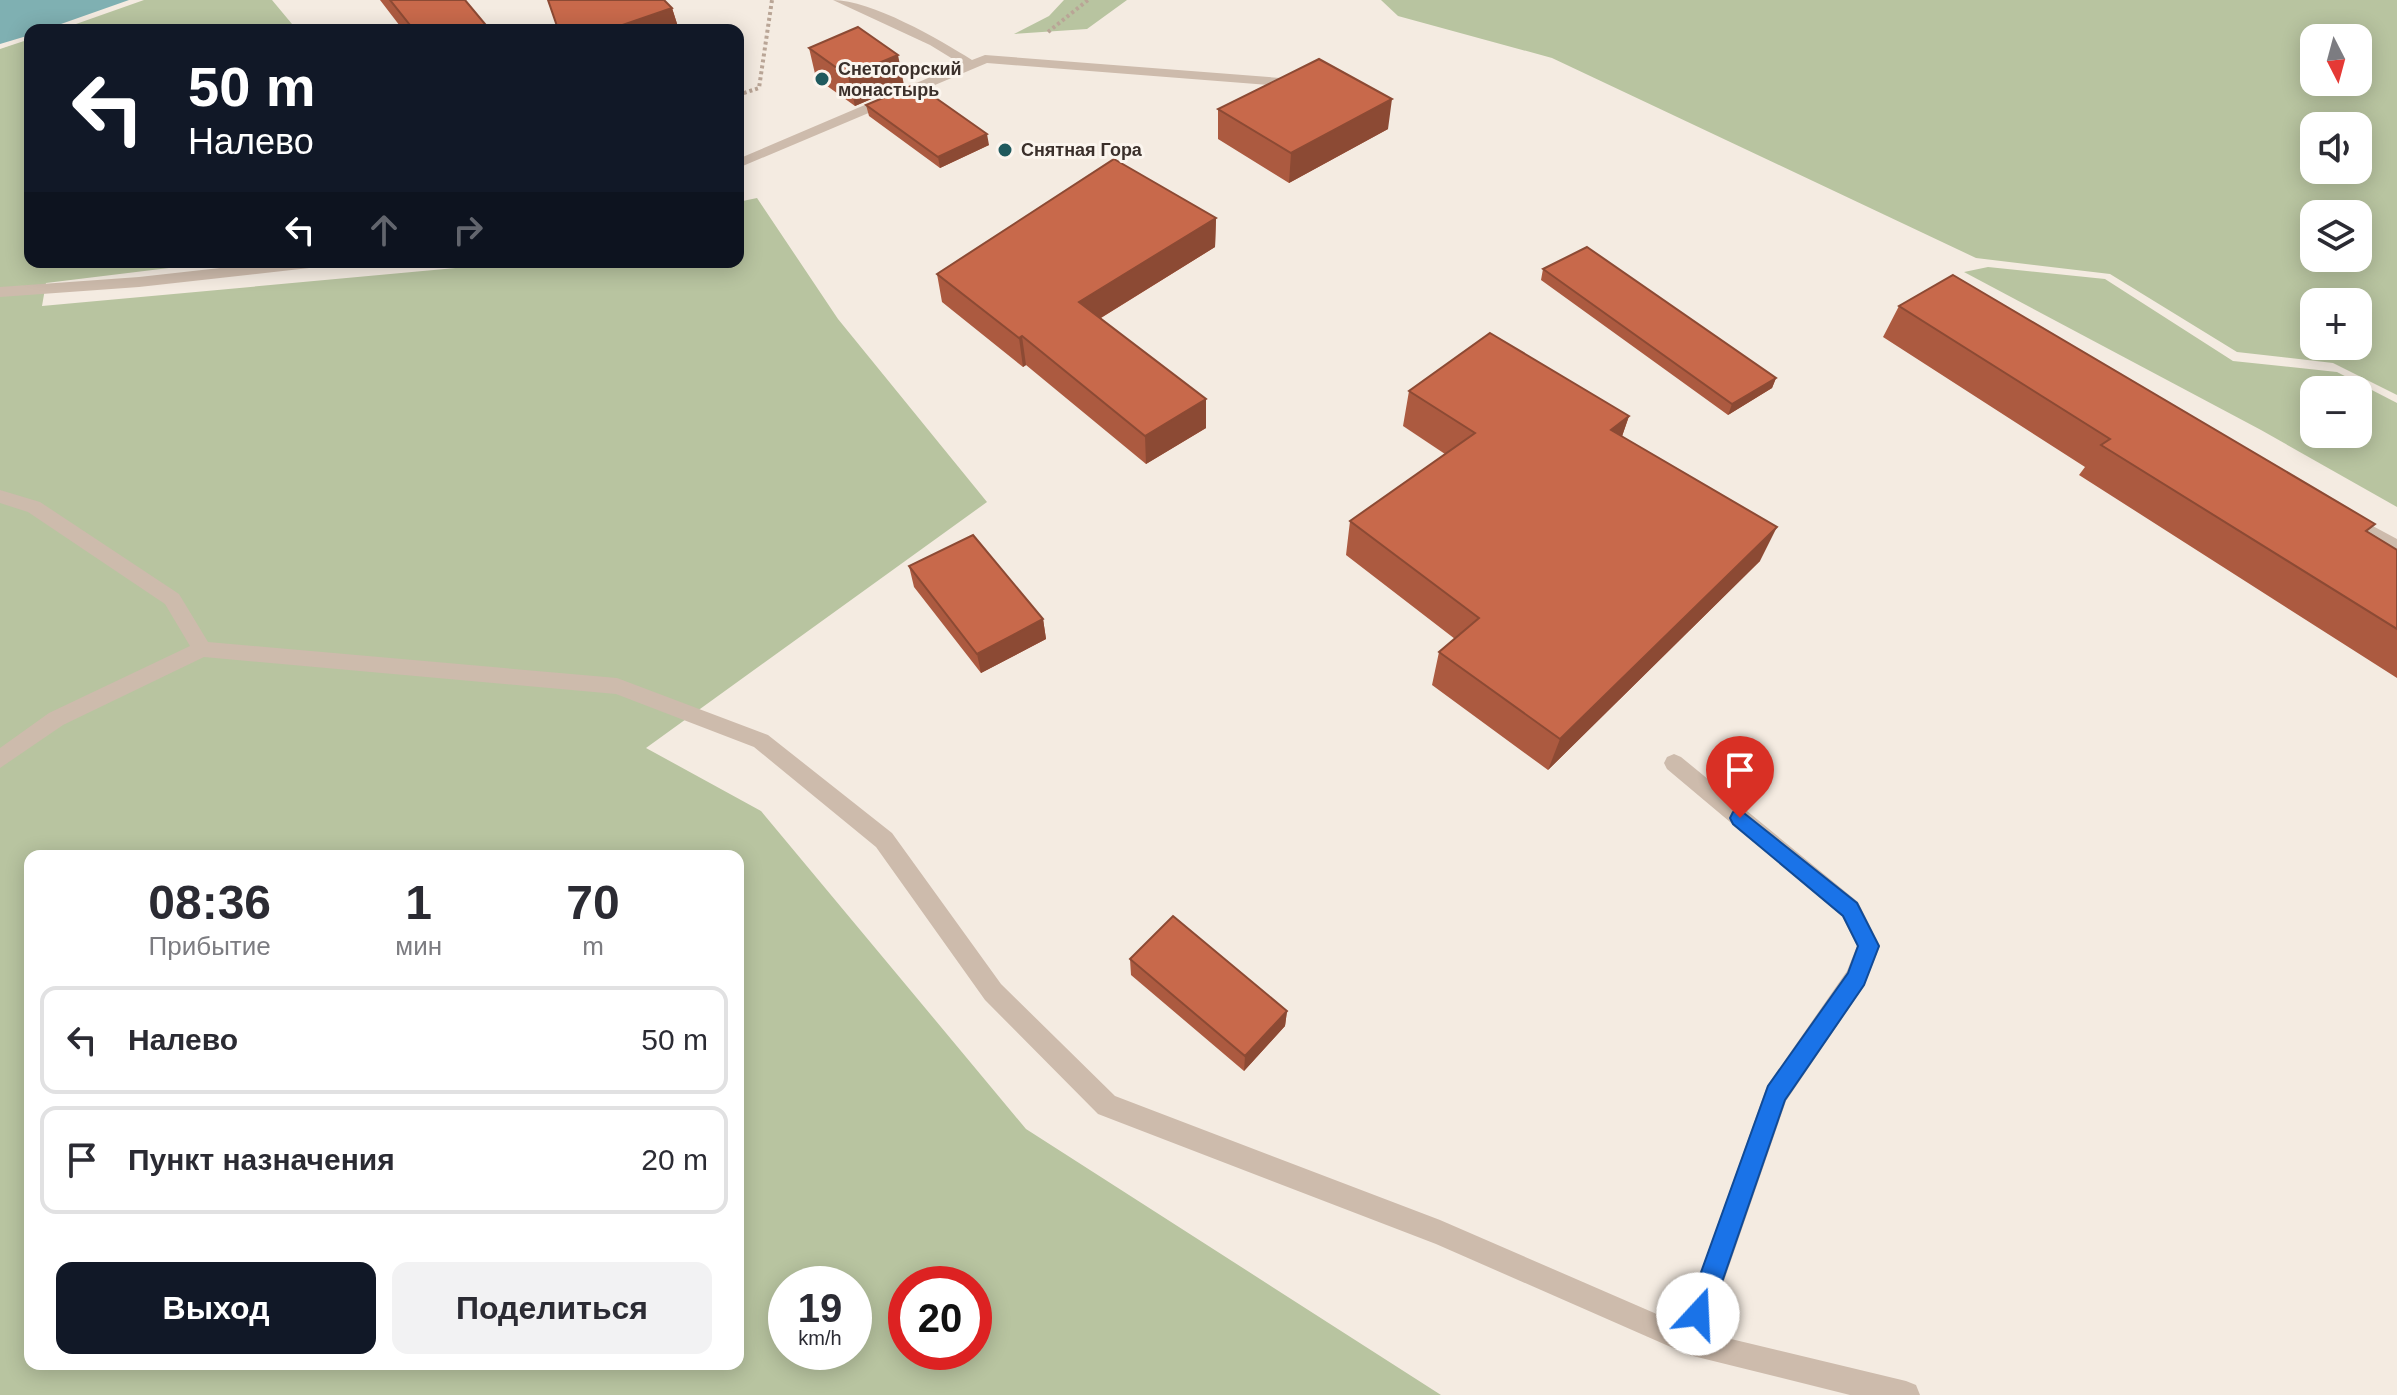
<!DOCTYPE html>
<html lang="ru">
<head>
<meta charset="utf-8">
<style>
  :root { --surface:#fff; --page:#f2f2f3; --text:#2b2b33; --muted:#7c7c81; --line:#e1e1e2; --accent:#111827 }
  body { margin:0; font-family:Arial,sans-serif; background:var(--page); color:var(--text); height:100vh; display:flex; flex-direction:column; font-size:30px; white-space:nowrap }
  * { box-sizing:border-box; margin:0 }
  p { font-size:26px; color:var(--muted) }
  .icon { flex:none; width:44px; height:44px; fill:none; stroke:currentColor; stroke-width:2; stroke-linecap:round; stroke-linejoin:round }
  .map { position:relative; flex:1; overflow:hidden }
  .drawer { position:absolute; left:24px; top:850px; width:720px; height:520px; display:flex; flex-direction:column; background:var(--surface); border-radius:16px; box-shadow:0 4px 20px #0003 }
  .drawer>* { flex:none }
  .banner { position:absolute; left:24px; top:24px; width:720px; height:244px; border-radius:16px; box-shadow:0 4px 20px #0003; background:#111827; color:#fff; overflow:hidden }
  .needle { width:52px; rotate:174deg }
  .controls { position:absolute; left:2300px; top:24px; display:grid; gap:16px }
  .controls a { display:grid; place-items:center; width:72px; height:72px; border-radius:16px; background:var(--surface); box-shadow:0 4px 20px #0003; font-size:40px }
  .speed { position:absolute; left:768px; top:1266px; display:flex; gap:16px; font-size:40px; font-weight:700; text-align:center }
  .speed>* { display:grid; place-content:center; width:104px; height:104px; border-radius:50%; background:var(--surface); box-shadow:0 4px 20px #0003; line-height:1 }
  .speed small { font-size:20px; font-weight:400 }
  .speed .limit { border:12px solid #d22; background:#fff; color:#111 }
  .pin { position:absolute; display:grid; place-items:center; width:68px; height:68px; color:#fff; margin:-82px -34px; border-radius:50% 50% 50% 0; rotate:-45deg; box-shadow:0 0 8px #0007 }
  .pin .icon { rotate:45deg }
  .me { position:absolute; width:88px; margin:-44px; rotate:20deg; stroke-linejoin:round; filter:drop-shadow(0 0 6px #0008) }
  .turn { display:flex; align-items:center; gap:28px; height:168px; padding:0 32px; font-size:36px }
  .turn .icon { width:104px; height:104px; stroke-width:2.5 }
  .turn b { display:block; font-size:56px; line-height:68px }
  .lanes { display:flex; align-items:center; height:76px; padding:0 32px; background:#0003; justify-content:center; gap:40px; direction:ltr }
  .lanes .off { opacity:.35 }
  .eta { display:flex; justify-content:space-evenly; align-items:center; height:136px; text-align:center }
  .eta b { font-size:48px; font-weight:600; line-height:56px }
  .primary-button { display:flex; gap:16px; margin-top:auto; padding:16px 32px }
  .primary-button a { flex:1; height:92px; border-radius:16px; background:var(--accent); color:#fff; font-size:32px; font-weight:600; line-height:92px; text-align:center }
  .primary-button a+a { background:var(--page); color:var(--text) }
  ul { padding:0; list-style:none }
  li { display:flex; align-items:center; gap:24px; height:108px; margin:0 16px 12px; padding:0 16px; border:4px solid var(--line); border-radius:16px }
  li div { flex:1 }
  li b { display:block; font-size:30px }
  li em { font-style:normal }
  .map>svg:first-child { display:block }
  .green { fill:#b8c4a0; fill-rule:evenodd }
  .water { fill:#7fb0b2 }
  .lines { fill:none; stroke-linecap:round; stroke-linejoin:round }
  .path { stroke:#b9a596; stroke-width:4; stroke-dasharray:3 3; stroke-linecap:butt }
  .lane { fill:#cdbbac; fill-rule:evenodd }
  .wall { fill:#ac5a40 }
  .shaded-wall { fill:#8c4a34 }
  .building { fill:#c8694b; stroke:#8c4a34; stroke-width:2 }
  .route { fill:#1a73e8; stroke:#114b97; stroke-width:2 }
  .poi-dot { fill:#1f5a5e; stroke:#fbf5ee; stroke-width:3 }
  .labels { text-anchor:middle; stroke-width:6; stroke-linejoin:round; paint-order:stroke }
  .far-poi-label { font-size:18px; font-weight:bold; fill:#3b302b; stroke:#fbf5ee; text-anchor:start }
</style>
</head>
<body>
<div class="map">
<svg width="2397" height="1395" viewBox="0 0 2397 1395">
  <rect width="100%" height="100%" fill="#f4ebe1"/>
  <!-- green -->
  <path class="green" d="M144,0H272L297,30H59Z
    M1064,0H1127L1087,29L1014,34L1049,16Z
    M1381,0H2397V395L2333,363L2237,352L2110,274L1976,258L1552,58L1398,16ZM2314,38H2358V82H2314ZM2358,126V170H2314V126ZM2358,214V258H2314V214ZM2314,302H2358V346H2314Z
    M30,39V262H218L46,283L42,306L522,262H738V202L757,198L838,319L987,502L646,748L761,811L1026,1129L1441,1395H0V49ZM30,856H738V1364H30ZM786,1284H854V1352H786ZM906,1284H974V1352H906Z
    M1988,267L2105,279L2233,361L2337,372L2397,403V507L2261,430L1964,272ZM2358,390V434H2314V390Z"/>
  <!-- water -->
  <path class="water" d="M0,0H129L44,30H30V35L0,44Z"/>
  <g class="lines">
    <!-- path -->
    <path class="path" d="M1048,32L1088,0
      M738,95L759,88L772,0"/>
    <!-- lane -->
    <path class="lane" d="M833,0C871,0 939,39 972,60L985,55L1294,79L1301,83L1294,87L987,63L738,168V159L961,64L930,45Z
      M275,262H326L318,267L139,287L0,297V287L139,277Z
      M0,490L40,502L179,594L208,642L617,678L768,735L892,833L1001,984L1115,1096L1440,1220L1682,1325L1767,1086L1847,971L1857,946L1842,916L1667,769L1664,763L1667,757L1674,754L1681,757L1858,902L1880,946L1864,986L1786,1101L1706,1333L1906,1381L1916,1385L1920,1395H1850L1689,1355L1436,1244L1098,1114L985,1000L876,847L754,747L616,694L204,657L63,725L0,768V748L49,713L190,646L165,604L28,512L0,503Z
      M2343,510L2397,539V554L2337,522L2334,517L2337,512Z"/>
  </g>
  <!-- wall -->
  <path class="wall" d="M380,0H465L490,30H403Z
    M548,0L672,8L679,30H559Z
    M809,48L904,85L855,106L816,78Z
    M866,105L989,145L940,168L869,116Z
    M1218,109L1388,129L1289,183L1218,139Z
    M1216,218L1215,247L1101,318L1206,428L1146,464L1026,365L1023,367L942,302L937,274Z
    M1543,269L1776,378L1772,388L1728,415L1541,280Z
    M1899,306L2367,531L2397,550V678L2079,475L2085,467L1883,337Z
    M1409,391L1629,416L1622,436L1760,561L1548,770L1432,685L1439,652L1455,639L1346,555L1350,521L1445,454L1403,426Z
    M909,566L1043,619L1046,639L981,673L914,587Z
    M1130,959L1287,1011L1285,1026L1244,1071L1131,975Z"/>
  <!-- shaded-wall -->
  <path class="shaded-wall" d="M672,8L679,30H608Z
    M898,55L904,85L855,106L848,76Z
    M1392,99L1388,129L1289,183L1291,153Z
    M987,134L989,145L940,168L938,157Z
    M1216,218L1215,247L1081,330L1079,302Z
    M1022,336L1026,365L1023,367L1019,338Z
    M1776,378L1772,388L1728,415L1732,404Z
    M1206,399V428L1146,464L1145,436Z
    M1629,416L1617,451L1611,430Z
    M1777,527L1760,561L1548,770L1560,739Z
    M1043,619L1046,639L981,673L977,654Z
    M1287,1011L1285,1026L1244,1071L1245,1056Z"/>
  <!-- building -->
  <path class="building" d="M390,0H465L490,30H414Z
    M548,0H664L672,8L608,30L557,26Z
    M858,27L898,55L848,76L809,48Z
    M1319,59L1392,99L1291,153L1218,109Z
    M916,84L987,134L938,157L866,105Z
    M1114,159L1216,218L1079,302L1206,399L1145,436L1022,336L1019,338L937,274Z
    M1587,247L1776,378L1732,404L1543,269Z
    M1953,275L2375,524L2366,531L2397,550V629L2101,445L2110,439L1899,306Z
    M1490,333L1629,416L1611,430L1777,527L1560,739L1439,652L1479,618L1350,521L1475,433L1409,391Z
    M973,535L1043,619L977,654L909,566Z
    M1173,916L1287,1011L1245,1056L1130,959Z"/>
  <!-- route -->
  <path class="route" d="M1740,810L1857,903L1879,946L1864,985L1785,1100L1711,1314L1707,1323L1698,1327L1690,1323L1686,1314L1768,1086L1848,973L1858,946L1843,916L1733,824L1730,818L1733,812Z"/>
  <!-- markers -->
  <g class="poi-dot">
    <circle cx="822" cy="79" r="8"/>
    <circle cx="1005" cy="150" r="8"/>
  </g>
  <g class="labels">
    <!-- far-poi labels -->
    <g class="far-poi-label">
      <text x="838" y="75">Снетогорский<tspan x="838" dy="21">монастырь</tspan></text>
      <text x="1021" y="156">Снятная Гора</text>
    </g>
  </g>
</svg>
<div class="controls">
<a><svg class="needle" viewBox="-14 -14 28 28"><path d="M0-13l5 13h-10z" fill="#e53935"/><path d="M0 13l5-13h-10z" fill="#7c7c81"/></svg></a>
<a><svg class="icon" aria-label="sound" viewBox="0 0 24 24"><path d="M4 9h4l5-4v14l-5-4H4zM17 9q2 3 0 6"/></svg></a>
<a><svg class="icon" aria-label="layers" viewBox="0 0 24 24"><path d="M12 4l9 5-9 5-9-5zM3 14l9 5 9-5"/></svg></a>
<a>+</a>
<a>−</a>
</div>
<div class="speed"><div>19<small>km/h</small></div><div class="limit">20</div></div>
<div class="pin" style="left:1740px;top:818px;background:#d93025"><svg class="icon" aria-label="arrive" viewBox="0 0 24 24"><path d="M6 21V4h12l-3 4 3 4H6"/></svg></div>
<svg class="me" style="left:1698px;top:1314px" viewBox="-20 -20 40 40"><circle r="19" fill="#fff"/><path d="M0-13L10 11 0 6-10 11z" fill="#1a73e8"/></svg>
<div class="banner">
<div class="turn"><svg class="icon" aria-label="left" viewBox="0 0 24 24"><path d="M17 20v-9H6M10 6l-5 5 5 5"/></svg><div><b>50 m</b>Налево</div></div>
<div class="lanes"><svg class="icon" aria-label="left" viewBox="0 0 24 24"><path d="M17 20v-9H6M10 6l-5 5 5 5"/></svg><svg class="icon off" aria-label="ahead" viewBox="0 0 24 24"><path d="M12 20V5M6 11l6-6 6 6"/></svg><svg class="icon off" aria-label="right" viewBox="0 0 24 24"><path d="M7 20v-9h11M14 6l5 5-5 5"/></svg></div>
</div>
<section class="drawer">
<div class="eta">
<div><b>08:36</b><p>Прибытие</p></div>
<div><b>1</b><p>мин</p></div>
<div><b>70</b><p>m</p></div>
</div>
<ul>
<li><svg class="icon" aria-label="left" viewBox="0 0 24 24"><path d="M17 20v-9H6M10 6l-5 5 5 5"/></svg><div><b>Налево</b></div><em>50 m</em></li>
<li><svg class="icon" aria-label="arrive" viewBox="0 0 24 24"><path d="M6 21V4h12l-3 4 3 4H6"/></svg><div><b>Пункт назначения</b></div><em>20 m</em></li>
</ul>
<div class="primary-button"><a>Выход</a><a>Поделиться</a></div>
</section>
</div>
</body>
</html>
